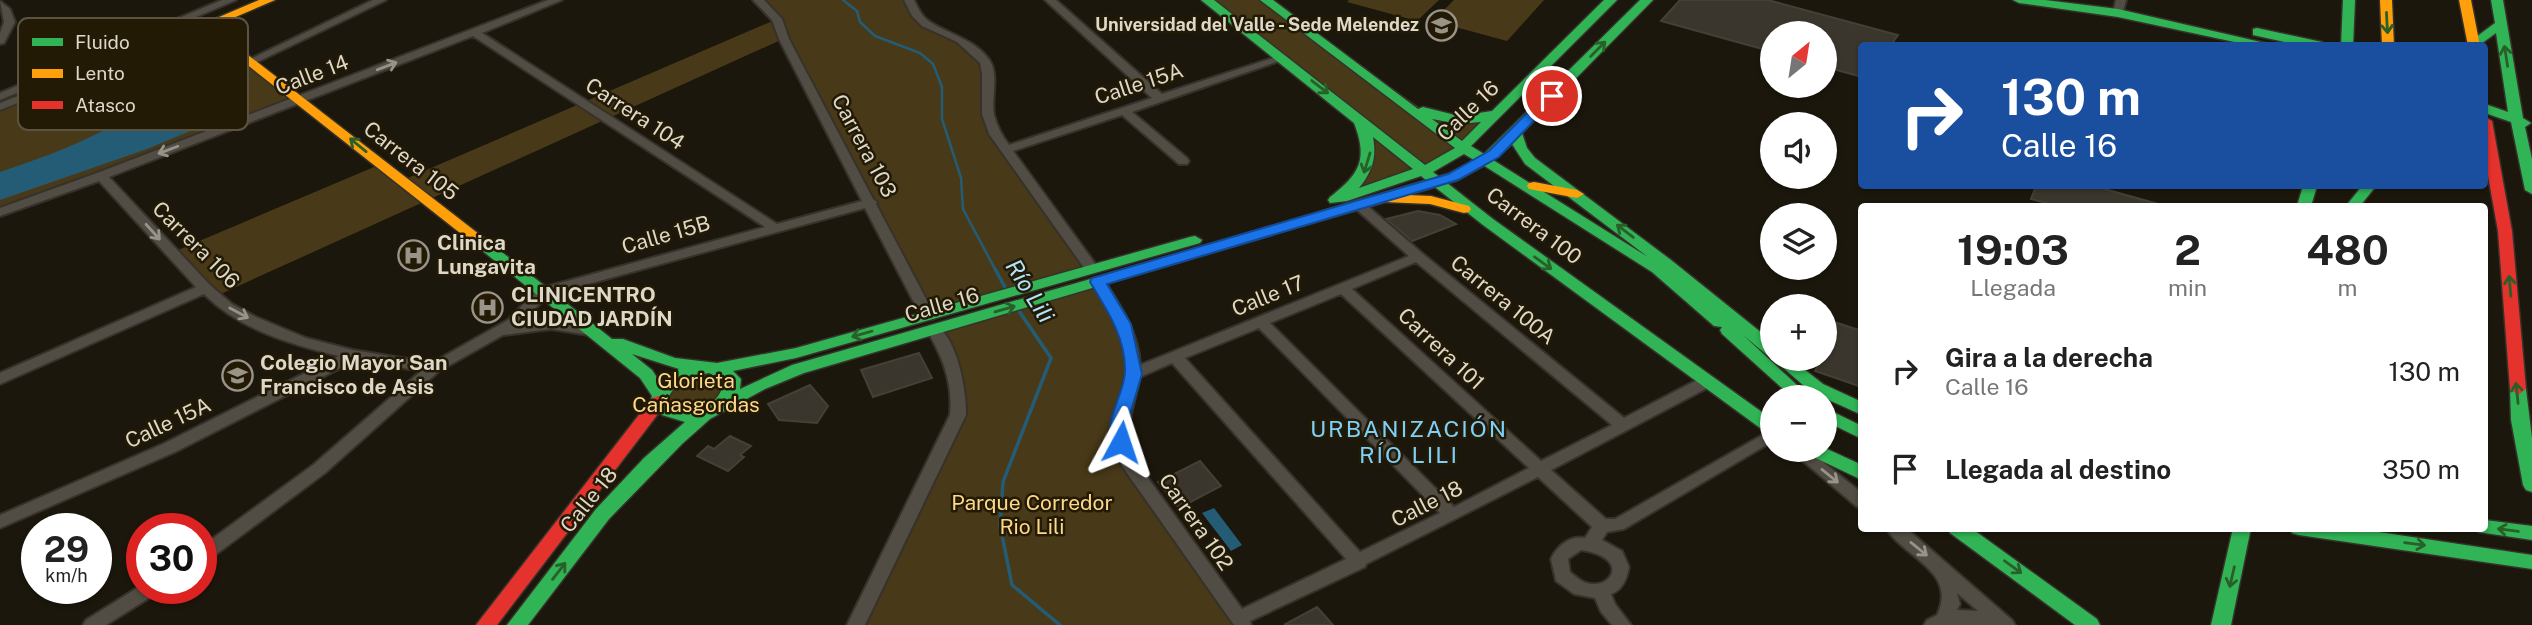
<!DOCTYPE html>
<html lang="es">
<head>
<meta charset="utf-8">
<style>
  :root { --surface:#fff; --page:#f2f2f2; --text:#222; --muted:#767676 }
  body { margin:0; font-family:"Public Sans",sans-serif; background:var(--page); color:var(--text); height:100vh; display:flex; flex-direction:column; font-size:26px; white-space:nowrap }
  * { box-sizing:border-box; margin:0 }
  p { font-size:23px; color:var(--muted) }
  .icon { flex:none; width:38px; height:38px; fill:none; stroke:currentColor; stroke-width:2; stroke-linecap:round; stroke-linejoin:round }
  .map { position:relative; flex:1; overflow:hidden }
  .panel { position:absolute; left:1858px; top:203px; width:630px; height:329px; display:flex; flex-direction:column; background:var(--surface); border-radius:7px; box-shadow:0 2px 5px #0004 }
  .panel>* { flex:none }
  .guide { position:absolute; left:1858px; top:42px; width:630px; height:147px; border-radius:7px; box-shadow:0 2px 5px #0004; background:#1a4fa0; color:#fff; overflow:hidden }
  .needle { width:46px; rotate:30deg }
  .fabs { position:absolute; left:1760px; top:21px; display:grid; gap:14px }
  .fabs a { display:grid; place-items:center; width:77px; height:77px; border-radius:50%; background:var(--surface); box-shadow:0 2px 5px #0004; font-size:35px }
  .speed { position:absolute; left:21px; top:513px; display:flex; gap:14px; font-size:35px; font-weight:700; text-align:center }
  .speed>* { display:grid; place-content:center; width:91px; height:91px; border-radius:50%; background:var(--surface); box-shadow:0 2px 5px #0004; line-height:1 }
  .speed small { font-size:18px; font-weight:400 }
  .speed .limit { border:10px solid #d22; background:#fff; color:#111 }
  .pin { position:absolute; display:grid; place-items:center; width:60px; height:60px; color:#fff; margin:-30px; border:4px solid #fff; border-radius:50%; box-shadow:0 2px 7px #0007 }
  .me { position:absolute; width:77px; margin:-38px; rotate:5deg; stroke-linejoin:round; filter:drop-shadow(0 0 5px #0008) }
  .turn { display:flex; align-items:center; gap:24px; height:147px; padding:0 28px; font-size:32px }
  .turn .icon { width:91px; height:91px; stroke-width:2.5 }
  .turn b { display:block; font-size:49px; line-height:60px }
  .eta { display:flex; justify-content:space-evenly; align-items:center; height:119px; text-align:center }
  .eta b { font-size:42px; font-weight:700; line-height:49px }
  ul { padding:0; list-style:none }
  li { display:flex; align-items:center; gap:21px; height:98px; padding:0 28px }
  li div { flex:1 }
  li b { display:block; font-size:26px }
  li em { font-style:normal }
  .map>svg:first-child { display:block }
  .green { fill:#483918 }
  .water { fill:#255c75 }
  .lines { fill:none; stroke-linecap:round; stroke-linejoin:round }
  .stream-far1 { stroke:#255c75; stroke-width:2.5 }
  .stream { stroke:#255c75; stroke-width:3.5 }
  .building { fill:#3b362d; stroke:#444036; stroke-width:2 }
  .street-casing { stroke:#36322b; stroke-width:4 }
  .fast-casing { stroke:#36322b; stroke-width:3 }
  .slow-casing { stroke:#36322b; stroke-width:3 }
  .jam-casing { stroke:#36322b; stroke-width:3 }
  .street { fill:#514d44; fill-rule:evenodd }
  .fast { fill:#30b455; fill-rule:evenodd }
  .slow { fill:#ff9f0a; fill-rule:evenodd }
  .jam { fill:#e5322d; fill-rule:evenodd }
  .oneway { stroke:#295f29 }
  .oneway2 { stroke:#989288 }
  .route { fill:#1a73e8; stroke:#114b97; stroke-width:2 }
  .labels { text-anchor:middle; stroke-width:5; stroke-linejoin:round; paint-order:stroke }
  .far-poi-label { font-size:18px; font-weight:bold; fill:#ded8cb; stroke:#231a05; text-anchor:end }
  .street-label { font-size:21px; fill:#ded8cb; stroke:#231a05 }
  .poi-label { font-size:21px; font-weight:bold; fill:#ded8cb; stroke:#231a05; text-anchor:start }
  .park-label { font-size:21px; fill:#fed889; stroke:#231a05 }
  .water-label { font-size:23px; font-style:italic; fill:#b0e3fe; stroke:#231a05 }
  .neighbourhood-label { font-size:23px; letter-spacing:2px; fill:#7dd0f9; stroke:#231a05 }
  .key { fill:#231a05; stroke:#5b5340; stroke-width:2 }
  .key-label { font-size:19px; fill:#ded8cb }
</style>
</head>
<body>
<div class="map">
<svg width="2532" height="625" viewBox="0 0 2532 625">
  <rect width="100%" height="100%" fill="#1c170c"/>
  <!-- green -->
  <path class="green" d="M758,0H909L916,14L961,40L985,62L988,114L1092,269L928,316L783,39L214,297L171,253L381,164L403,180L777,19Z
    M1207,0H1266L1432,116L1484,119L1465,148L1335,200L1363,176L1357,116Z
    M1349,0H1439L1417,21L1347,2Z
    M1454,0H1544L1507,41L1433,21Z
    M219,41L301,100L0,212V107L158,45Z
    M1098,282L1130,351L1121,441L1244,625H856L958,415L934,330Z
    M717,369L730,397L680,418L659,394L663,387Z"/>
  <!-- water -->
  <path class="water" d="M215,98L224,100L232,110L226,116L147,149L0,200V172C29,162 59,152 86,139C128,119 168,100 215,98Z
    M1214,508L1242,545L1231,551L1202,513Z"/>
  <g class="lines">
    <!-- stream-far1 -->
    <path class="stream-far1" d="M843,0L857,11L860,22L875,36L920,53L933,64L942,87V119L961,178L963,209L996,271"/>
    <!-- stream -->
    <path class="stream" d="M995,269L1006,289
      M1017,308L1051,358L1003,482L1000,525L1012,585L1060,625"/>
  </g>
  <!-- building -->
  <path class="building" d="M1680,0H1768L1898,35L1890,46H1862V77L1825,67V33H1773V52L1661,21Z
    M2036,186H2094L2158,204L2157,206H2058L2031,199Z
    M1418,211L1440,215L1456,224L1412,241L1386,219Z
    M1825,319L1862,331V387L1815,371L1821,359H1825Z
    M919,353L932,378L873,397L861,370Z
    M810,385L828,406L817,423L779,420L768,404Z
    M730,436L751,446L740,455L744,457L728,471L697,456L708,446L714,449Z
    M1200,461L1221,486L1179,508L1158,482Z
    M1317,607L1333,625H1284Z"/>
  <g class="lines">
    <defs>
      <path id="street" d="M222,0H236L0,100V93Z
        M373,0H386L255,63H247L246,61Z
        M548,0H562L482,33L777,224L862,201L779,39L772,20L753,0H764L782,19L789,39L873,199L877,202L876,204L935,316L933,319H923L921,316L865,208L548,295L520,324L551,319L594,327L596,330L594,333L589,335L551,329L503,335L439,371L325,473L207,561L201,562V547L313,465L421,371L356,360L175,452L0,528V515L163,444L339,356C292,345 239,329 204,294L0,384V373L196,287L99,181L0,216V208L97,173ZM473,36L765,227L538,289L508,320L432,363L353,350L306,338L256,317L232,304L210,285L109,177Z
        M904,0H914C918,8 922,17 930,22C950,35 975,39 990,61C999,76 991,98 994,115C997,126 1002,136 1009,145L1152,98L1045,0H1056L1162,94L1279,56L1283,55L1288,58L1132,112L1187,158L1189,161L1187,164H1179L1122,115L1013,151L1099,269L1092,273L1087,272L989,134L982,114V74L980,63L957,42L922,26L912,16Z
        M2116,0H2126L2122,15H2114L2113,13Z
        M0,1L10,9L15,22L4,43L0,44V33L4,22Z
        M204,23L209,26L208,28L0,110V103Z
        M1360,202L1364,203L1423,254L1624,418L1701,378H1711L1713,382L1711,386L1551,470L1606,519H1615L1773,429V441L1624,529L1607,532L1602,540L1622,551L1629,567C1627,578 1623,590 1611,594L1615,604L1631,625H1612L1601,612L1595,598L1574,594L1556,581L1551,559C1557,546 1570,535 1585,538L1592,527L1538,477L1366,564L1365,567L1250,621L1251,625H1234L1122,466C1110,444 1112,421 1119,398C1122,389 1125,381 1126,372C1127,338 1108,309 1091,282L1093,279H1103C1120,305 1139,334 1140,365L1409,256L1356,209L1354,206L1356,203ZM1416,262L1612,425L1541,461L1352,289ZM1341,294L1529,468L1454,507L1270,323ZM1259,328L1440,513L1360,552L1185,358ZM1172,363L1346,559L1242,609L1135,460C1123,426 1133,410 1140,377ZM1581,550C1634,558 1609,593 1584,582C1579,580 1574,575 1570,572L1568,559Z
        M934,325C957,334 967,393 966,415L865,625H847L950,415C953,383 943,358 927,330Z
        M1790,450H1808L1862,493V508L1856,506Z
        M1886,528H1906L2012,620L2015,625H1924L1927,620L1937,615C1958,571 1904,558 1886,528ZM1957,593L1978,611L1957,610L1960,604Z
        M142,585V588H160L157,593L106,625H83L86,620Z"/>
      <path id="fast" d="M1201,0H1214L1425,165L1455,148L1260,0H1273L1418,109L1423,107L1459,116L1492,111L1604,0H1617L1471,146L1484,154L1640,0H1653L1522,133L1527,148L1535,158L1671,260L1773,342V356L1767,355L1743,335L1810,397H1792L1722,334L1720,330L1722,327L1714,326L1652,272L1483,165H1475L1474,160L1464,154L1433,172L1493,219L1773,420V435L1767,433L1483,225L1421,176L1347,201L1330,203L1328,200L1330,197C1360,174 1368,159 1354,123ZM1432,119L1459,124L1481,122L1462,141ZM1373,137L1413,169L1359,188C1372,172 1377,158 1373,137ZM1512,144L1525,164L1648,257L1493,160Z
        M2013,0H2045L2118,9L2278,46H2253L2118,17L2019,3Z
        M2343,0H2355L2353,46H2341Z
        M2491,0H2503L2523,118L2531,123L2525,127L2532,159V194L2525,190L2511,122L2485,113V104L2508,112L2496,33L2478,46H2470L2468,43L2495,23Z
        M2257,28L2322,42L2328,46H2303L2253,35V29Z
        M191,36L226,39L232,43C224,49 188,44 174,46C165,48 159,50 152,45L158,41Z
        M2303,186H2317L2311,206H2297Z
        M2362,186H2376L2360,206H2346Z
        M1267,228L1272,229L1274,232L1272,235L804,373L765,389L710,419L682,444L609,519L528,625H507L596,509L644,458L685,422L662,415L650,402L652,396L640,378L474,244L472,241L474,238H484L612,339H623L675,358L717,363L796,348L1190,237L1195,236L1202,240L1200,243L796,358L733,371L741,379L740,389L792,365ZM632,354L679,369L660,382L652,370ZM709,373L724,381C719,409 689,420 667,401C674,382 690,377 709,373Z
        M1773,359H1791L1823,384L1862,402V415L1811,392Z
        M2518,383L2526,389L2532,438V492L2526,490L2523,485L2511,420L2510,389Z
        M1825,408L1862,426V439L1825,421Z
        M1825,448L1862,465V480L1807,454L1804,450Z
        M2485,520L2532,526V540L2478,532L2476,528H2485Z
        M1948,528H1971L2097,619L2100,625H2075L1950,533Z
        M2233,528H2251L2231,625H2211Z
        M2290,528H2352L2532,555V569L2299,535L2292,533Z"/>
      <path id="slow" d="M259,0H275L212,27L484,238L486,241L484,244H474L198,26Z
        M2380,0H2392L2394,46H2382Z
        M2459,0H2471L2480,46H2468Z
        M1480,158L1487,162L1485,165L1458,180L1408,195L1431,196L1469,206L1471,209L1469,212L1464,213L1430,204L1385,202L1267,236L1260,232L1262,229L1448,174Z
        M1534,182L1577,190L1584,194L1577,198L1529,189L1527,186L1529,183Z"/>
      <path id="jam" d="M2485,117L2492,121L2512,231L2526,389L2518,395L2510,389L2498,231L2485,159Z
        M658,396L664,398L666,402L664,406L497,625H476L652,398Z"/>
    </defs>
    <!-- street casing -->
    <use href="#street" class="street-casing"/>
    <!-- fast casing -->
    <use href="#fast" class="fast-casing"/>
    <!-- slow casing -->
    <use href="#slow" class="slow-casing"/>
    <!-- jam casing -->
    <use href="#jam" class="jam-casing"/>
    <!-- street -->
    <use href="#street" class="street"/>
    <!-- fast -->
    <use href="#fast" class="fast"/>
    <!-- slow -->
    <use href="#slow" class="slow"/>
    <!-- jam -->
    <use href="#jam" class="jam"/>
  </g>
  <!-- one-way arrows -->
  <defs><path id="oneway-shaft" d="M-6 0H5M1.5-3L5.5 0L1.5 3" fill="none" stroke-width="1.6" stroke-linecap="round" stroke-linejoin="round" transform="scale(1.75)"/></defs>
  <g class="oneway">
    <use href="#oneway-shaft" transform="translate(2387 23) rotate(87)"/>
    <use href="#oneway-shaft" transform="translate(1598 49) rotate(-45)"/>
    <use href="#oneway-shaft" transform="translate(2506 56) rotate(-99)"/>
    <use href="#oneway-shaft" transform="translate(1320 87) rotate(38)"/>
    <use href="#oneway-shaft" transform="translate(358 145) rotate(-141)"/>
    <use href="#oneway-shaft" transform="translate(1367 163) rotate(107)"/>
    <use href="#oneway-shaft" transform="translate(1625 231) rotate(-142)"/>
    <use href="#oneway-shaft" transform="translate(1543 263) rotate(36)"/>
    <use href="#oneway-shaft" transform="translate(2510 286) rotate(-95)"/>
    <use href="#oneway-shaft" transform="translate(1005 309) rotate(-16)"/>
    <use href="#oneway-shaft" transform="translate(862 334) rotate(164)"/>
    <use href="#oneway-shaft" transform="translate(2517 393) rotate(-96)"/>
    <use href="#oneway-shaft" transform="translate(2508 530) rotate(-172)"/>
    <use href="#oneway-shaft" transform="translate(2415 544) rotate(8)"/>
    <use href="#oneway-shaft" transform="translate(2013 567) rotate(36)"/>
    <use href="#oneway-shaft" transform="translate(559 571) rotate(-52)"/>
    <use href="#oneway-shaft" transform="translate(2232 577) rotate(103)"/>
  </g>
  <g class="oneway2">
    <use href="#oneway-shaft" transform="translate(387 66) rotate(-21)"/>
    <use href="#oneway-shaft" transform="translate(168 150) rotate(159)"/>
    <use href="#oneway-shaft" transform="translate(153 232) rotate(48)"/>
    <use href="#oneway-shaft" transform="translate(239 313) rotate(28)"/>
    <use href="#oneway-shaft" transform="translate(1830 476) rotate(39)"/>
    <use href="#oneway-shaft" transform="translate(1919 549) rotate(39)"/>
  </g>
  <!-- route -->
  <path class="route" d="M1552,92L1556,93V98L1499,157L1458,180L1107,284L1131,324L1142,374L1127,424L1129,442L1127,446H1114C1101,422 1124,397 1125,372C1126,338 1107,310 1090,282L1092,278L1448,174L1489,151L1547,93Z"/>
  <!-- icons -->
  <defs>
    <symbol id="university-ring" viewBox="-11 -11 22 22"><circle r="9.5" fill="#231a05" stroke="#9a9488" stroke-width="1.5"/><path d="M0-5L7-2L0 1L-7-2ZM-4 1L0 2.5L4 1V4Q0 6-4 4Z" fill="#9a9488"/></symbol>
    <symbol id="hospital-ring" viewBox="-11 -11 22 22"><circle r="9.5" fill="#231a05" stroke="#9a9488" stroke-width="1.5"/><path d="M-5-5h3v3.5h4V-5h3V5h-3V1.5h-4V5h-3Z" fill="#9a9488"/></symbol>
  </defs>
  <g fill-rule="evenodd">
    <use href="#university-ring" x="1424" y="8" width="35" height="35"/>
    <use href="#hospital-ring" x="396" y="238" width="35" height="35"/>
    <use href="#hospital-ring" x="470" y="290" width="35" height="35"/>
    <use href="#university-ring" x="220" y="358" width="35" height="35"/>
  </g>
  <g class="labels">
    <!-- far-poi labels -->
    <g class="far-poi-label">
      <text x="1419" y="31">Universidad del Valle - Sede Melendez</text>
    </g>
    <!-- street labels -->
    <g class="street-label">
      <text transform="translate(312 75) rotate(-21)" y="7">Calle 14</text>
      <text transform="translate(1139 84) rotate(-18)" y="7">Calle 15A</text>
      <text transform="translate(1468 111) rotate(-44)" y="7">Calle 16</text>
      <text transform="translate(635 114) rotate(33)" y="7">Carrera 104</text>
      <text transform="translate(864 146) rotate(62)" y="7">Carrera 103</text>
      <text transform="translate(411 161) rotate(38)" y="7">Carrera 105</text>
      <text transform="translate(1534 226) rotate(37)" y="7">Carrera 100</text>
      <text transform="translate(666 235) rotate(-16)" y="7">Calle 15B</text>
      <text transform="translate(196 245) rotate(45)" y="7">Carrera 106</text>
      <text transform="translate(1268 296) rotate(-22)" y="7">Calle 17</text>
      <text transform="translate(1503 300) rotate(39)" y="7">Carrera 100A</text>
      <text transform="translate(942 305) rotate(-16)" y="7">Calle 16</text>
      <text transform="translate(1441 349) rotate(43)" y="7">Carrera 101</text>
      <text transform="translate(168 423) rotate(-25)" y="7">Calle 15A</text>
      <text transform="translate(589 500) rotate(-51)" y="7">Calle 18</text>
      <text transform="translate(1427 504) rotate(-27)" y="7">Calle 18</text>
      <text transform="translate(1196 522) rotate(55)" y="7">Carrera 102</text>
    </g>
    <!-- poi labels -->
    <g class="poi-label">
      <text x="437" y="250">Clinica<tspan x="437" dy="24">Lungavita</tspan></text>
      <text x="511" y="302">CLINICENTRO<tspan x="511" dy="24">CIUDAD JARDÍN</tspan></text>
      <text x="260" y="370">Colegio Mayor San<tspan x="260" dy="24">Francisco de Asis</tspan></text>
    </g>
    <!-- park labels -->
    <g class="park-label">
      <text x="696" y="388">Glorieta<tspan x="696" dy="24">Cañasgordas</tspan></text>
      <text x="1032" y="510">Parque Corredor<tspan x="1032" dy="24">Rio Lili</tspan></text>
    </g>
    <!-- water labels -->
    <g class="water-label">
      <text transform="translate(1030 291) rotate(58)" y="8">Río Lili</text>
    </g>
    <!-- neighbourhood labels -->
    <g class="neighbourhood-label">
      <text x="1409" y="437">URBANIZACIÓN<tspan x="1409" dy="26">RÍO LILI</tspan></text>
    </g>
  </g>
  <!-- legend -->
  <rect x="18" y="18" width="230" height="112" rx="10" class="key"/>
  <rect x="32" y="38" width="31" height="8" fill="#30b455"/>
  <rect x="32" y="69" width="31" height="9" fill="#ff9f0a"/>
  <rect x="32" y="101" width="31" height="8" fill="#e5322d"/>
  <g class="key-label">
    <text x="75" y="49">Fluido</text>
    <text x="75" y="80">Lento</text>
    <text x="75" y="112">Atasco</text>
  </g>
</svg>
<div class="fabs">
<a><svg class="needle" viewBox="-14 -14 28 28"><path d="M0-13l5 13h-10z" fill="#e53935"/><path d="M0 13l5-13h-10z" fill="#767676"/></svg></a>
<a><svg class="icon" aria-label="sound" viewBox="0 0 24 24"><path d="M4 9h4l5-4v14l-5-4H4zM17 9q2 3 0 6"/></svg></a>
<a><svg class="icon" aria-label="layers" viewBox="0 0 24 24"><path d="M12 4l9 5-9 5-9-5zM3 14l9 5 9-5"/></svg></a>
<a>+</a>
<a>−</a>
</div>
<div class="speed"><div>29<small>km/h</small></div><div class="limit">30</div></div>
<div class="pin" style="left:1552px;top:96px;background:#d93025"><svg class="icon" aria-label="arrive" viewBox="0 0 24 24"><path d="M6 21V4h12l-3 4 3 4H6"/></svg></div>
<svg class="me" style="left:1121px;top:442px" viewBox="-20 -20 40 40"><path d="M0-17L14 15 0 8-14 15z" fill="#1a73e8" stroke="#fff" stroke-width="4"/></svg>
<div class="guide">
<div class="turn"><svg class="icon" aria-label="right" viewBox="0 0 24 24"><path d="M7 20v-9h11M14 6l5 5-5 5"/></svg><div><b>130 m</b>Calle 16</div></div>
</div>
<section class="panel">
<div class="eta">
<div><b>19:03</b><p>Llegada</p></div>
<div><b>2</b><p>min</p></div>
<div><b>480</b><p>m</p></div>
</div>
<ul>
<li><svg class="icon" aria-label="right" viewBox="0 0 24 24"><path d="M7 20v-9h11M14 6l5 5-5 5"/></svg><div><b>Gira a la derecha</b><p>Calle 16</p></div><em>130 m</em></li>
<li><svg class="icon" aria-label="arrive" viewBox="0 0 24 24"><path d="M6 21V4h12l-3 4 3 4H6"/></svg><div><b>Llegada al destino</b></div><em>350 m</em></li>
</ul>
</section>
</div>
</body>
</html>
